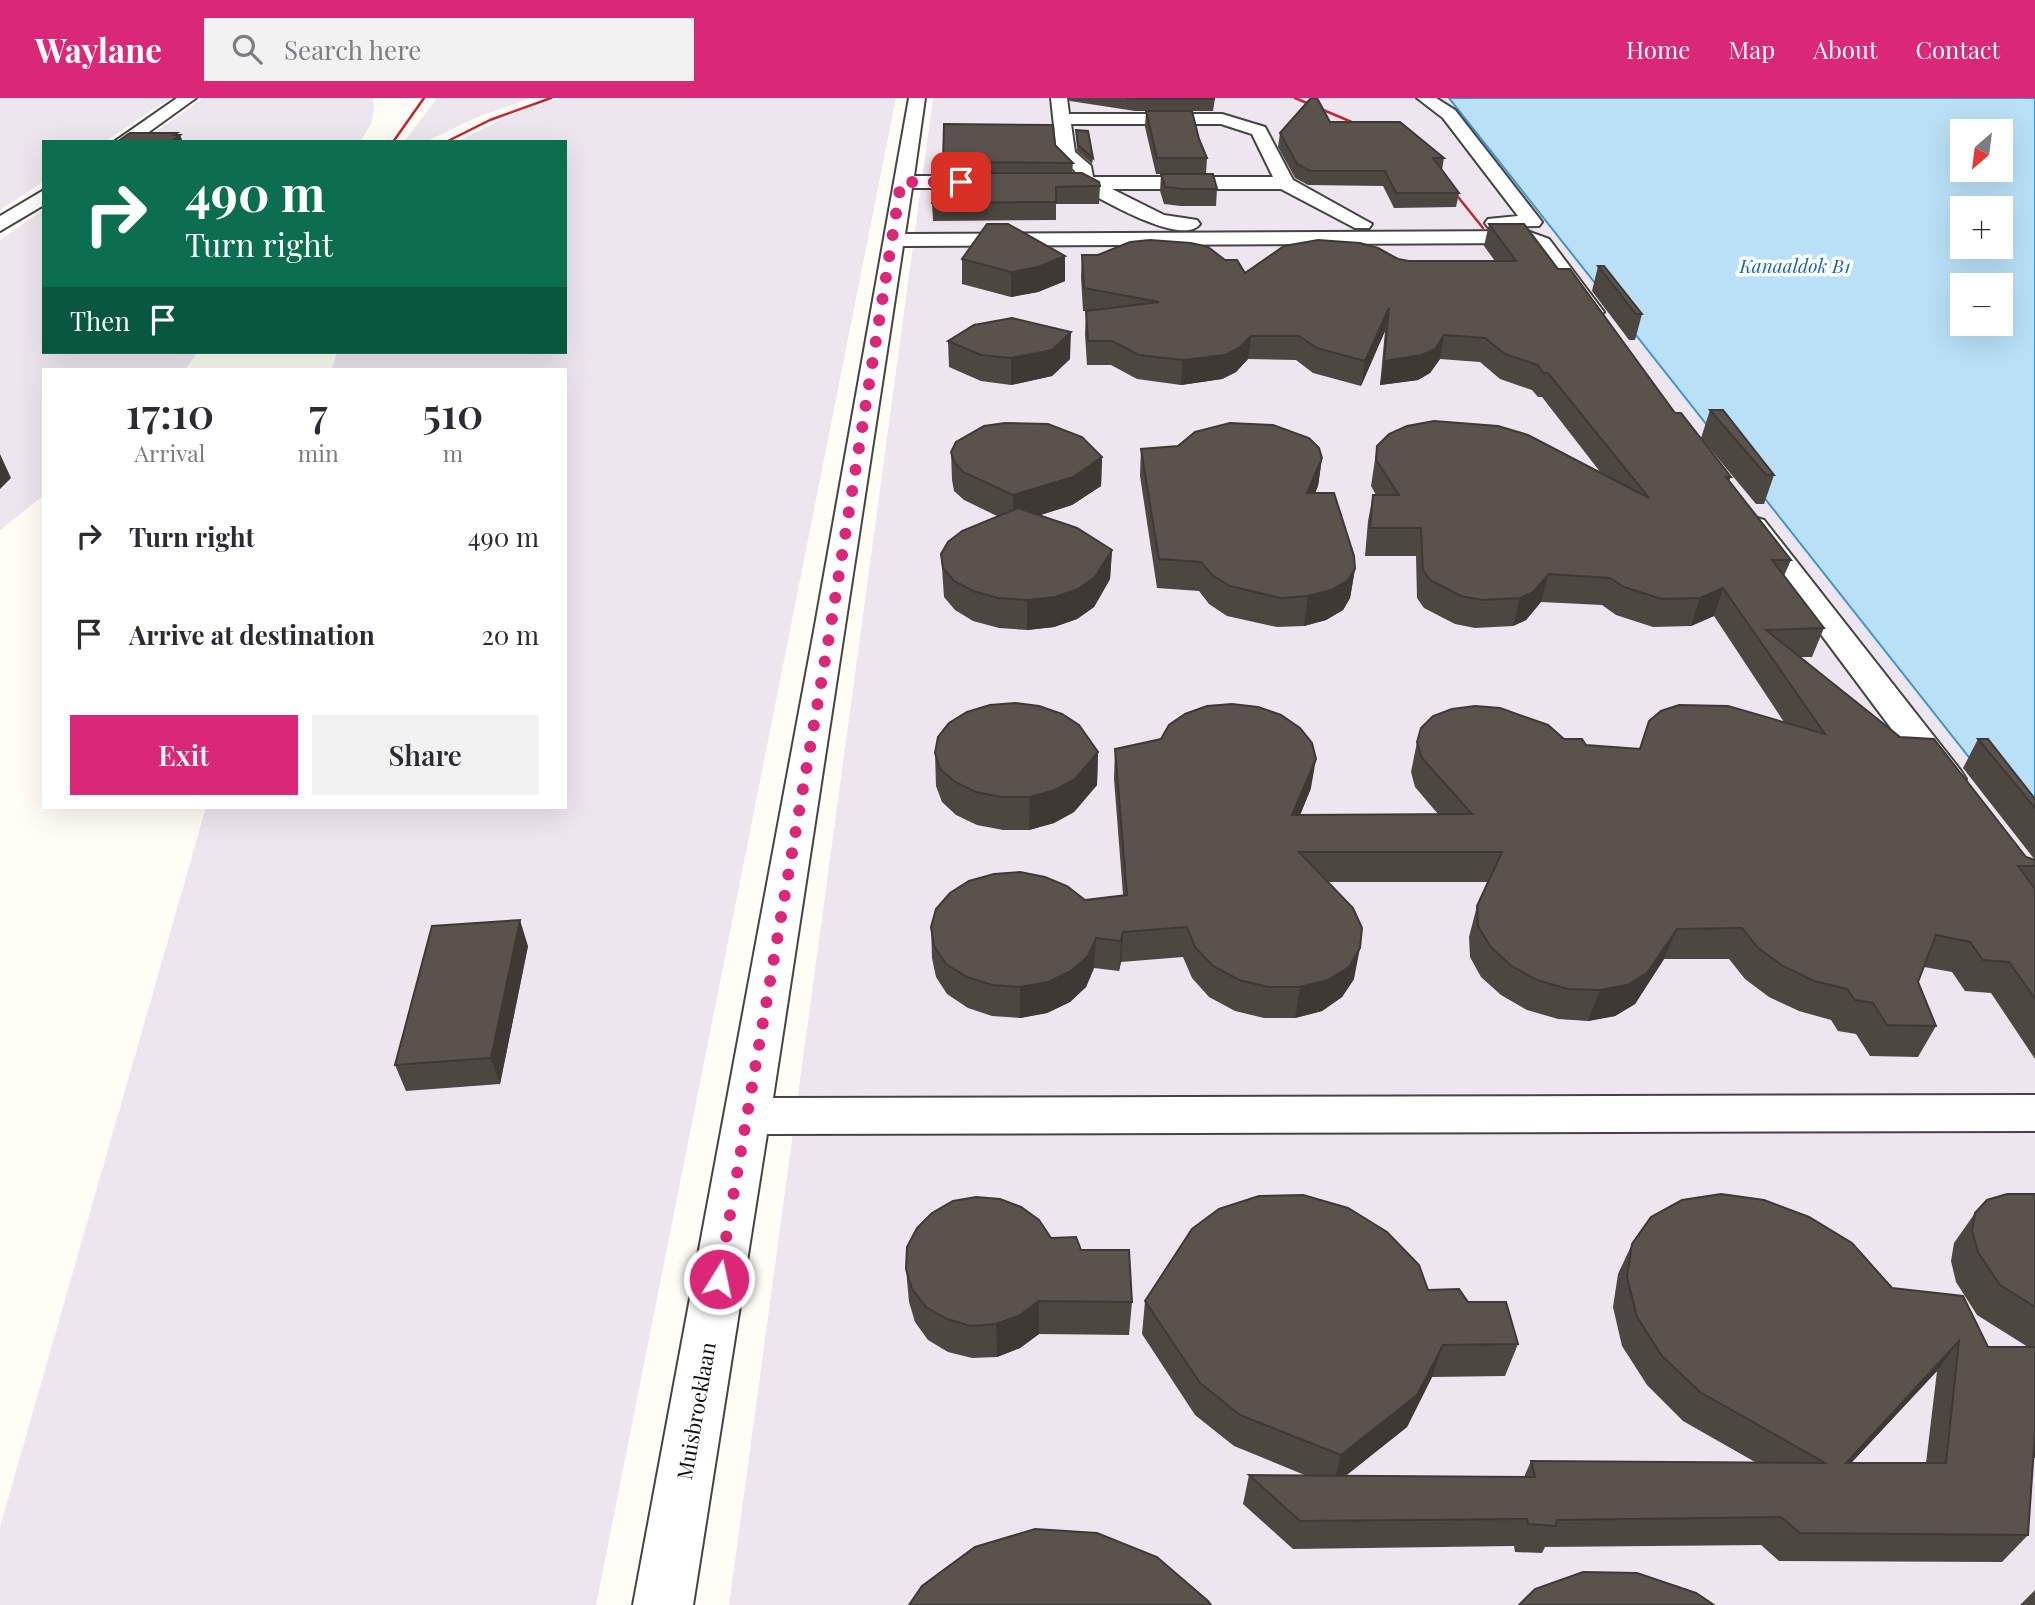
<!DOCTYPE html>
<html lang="en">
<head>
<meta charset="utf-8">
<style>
  :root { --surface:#fff; --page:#f2f2f3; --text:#2b2b33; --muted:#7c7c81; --accent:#db2777 }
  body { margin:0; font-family:"Playfair Display",serif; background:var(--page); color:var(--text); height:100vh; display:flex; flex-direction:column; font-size:26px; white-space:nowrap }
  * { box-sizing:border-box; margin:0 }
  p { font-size:23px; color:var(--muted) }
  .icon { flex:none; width:38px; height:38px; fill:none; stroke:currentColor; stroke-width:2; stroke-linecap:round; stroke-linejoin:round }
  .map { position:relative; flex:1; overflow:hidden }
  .drawer { position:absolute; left:42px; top:270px; width:525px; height:441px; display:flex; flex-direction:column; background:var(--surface); border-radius:0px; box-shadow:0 7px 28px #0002 }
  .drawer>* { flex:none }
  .top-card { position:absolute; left:42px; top:42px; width:525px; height:214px; border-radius:0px; box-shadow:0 7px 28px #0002; background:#0b6e4f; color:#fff; overflow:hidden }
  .needle { width:46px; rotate:208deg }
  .tools { position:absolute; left:1950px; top:21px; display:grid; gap:14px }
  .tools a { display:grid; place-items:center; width:63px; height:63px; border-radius:0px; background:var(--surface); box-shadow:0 7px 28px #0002; font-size:35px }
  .pin { position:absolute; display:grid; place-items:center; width:60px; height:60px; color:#fff; margin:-30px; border-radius:14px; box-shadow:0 4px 10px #0006 }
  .me { position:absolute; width:77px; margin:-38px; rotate:10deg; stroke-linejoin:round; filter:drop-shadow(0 0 5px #0008) }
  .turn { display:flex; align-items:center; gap:24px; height:147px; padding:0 28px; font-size:32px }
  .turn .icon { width:91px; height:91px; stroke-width:2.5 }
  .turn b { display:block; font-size:49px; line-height:60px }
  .then { display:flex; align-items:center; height:66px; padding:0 28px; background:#0003; gap:14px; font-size:26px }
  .eta { display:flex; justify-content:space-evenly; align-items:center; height:119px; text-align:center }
  .eta b { font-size:42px; font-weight:600; line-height:49px }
  .action { display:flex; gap:14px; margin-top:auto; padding:14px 28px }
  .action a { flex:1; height:80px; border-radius:0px; background:var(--accent); color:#fff; font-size:28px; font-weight:600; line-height:80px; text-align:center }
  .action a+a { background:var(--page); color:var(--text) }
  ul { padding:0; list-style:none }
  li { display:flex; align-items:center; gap:21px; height:98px; padding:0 28px }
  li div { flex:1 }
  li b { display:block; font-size:26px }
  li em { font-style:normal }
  header { display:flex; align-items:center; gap:42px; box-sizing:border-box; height:98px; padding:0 35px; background:var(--accent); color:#fff }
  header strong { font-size:33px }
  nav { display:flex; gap:38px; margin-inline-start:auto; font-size:24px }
  .search { width:490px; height:63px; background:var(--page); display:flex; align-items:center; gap:18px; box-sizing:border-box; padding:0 24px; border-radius:0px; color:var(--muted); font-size:26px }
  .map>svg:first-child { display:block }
  .industrial { fill:#eee6ef }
  .water { fill:#b9e0f7; stroke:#3f96cf; stroke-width:2; fill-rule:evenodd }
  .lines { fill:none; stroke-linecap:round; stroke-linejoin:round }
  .minor-casing { stroke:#444; stroke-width:4 }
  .minor { fill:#fff; fill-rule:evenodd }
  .rail { stroke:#c4262e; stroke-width:2.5 }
  .wall { fill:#4d4742; fill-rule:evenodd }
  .shaded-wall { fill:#3f3936 }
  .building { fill:#5a524d; stroke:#3f3936; stroke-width:2; fill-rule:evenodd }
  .route { stroke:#db2777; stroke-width:12; stroke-dasharray:0 21.6 }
  .labels { text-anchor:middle; stroke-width:7; stroke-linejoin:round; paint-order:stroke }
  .far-water-label { font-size:19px; font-style:italic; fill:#1768a6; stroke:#fff }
  .street-label { font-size:21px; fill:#111; stroke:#fff }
</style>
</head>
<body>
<header>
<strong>Waylane</strong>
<div class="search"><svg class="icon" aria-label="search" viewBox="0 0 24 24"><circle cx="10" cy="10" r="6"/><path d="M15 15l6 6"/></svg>Search here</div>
<nav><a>Home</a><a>Map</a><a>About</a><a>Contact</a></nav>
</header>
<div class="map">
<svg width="2035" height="1507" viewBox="0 0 2035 1507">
  <rect width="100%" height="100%" fill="#fffdf5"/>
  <!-- industrial -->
  <path class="industrial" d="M0,0H171L104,44H44V83L0,112Z
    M203,0H373L374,12L371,26L360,44H141Z
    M437,0H531L475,20L425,44H404Z
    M561,0H896L596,1507H0V1429L206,709H565V271H332L337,254H565V44H456L515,15Z
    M933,0H1449L2035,743V1507H729Z
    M44,111V254H198L185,271H44V397L0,432V142Z"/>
  <!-- water -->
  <path class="water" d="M1449,0H2035V743ZM1962,33H2000V72H1962ZM1962,110H2000V149H1962ZM1962,187H2000V226H1962Z"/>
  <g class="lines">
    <defs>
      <path id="minor" d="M177,0H196L135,44H114Z
        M909,0H925L914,78H990L999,84L990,90H912L905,136L1527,133L1549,141L1604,214L1593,221L1585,219L1535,149L1524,145L903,148L773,1000L2035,997V1033L767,1036L693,1507H633L814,533Z
        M1051,0H1067L1069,16H1222L1265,29L1293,82L1372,126L1369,130H1355L1281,91H1112L1164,117L1197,122L1200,126C1182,150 1098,99 1077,88L1075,73L1057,56ZM1071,26H1221L1252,36L1273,79H1093L1091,68L1075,54Z
        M1417,0H1436L1455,12L1539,120L1542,124L1539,128L1488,129L1485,125L1488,121L1518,118L1443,20Z
        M44,92V107L0,133V118Z
        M1754,419L1764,422L1961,673L1966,681L1961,689L1948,692L1935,689L1740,428L1744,422Z"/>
    </defs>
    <!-- minor casing -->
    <use href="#minor" class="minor-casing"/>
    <!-- minor -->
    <use href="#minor" class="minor"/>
    <!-- rail -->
    <path class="rail" d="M1295,0L1373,33
      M393,44L424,0
      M446,44L490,22L551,0
      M1446,84L1483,130"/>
  </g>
  <!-- wall -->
  <path class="wall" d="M1068,0H1215L1213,13H1135L1070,3Z
    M1146,13L1199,41L1207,60L1206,76L1217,91L1216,108H1181L1164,106L1160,93L1161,76H1156L1145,29Z
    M1330,24L1444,60L1442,72L1459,95L1456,109L1394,110L1383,88L1308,87L1295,80L1278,49L1280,35Z
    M1076,32L1093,60L1092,66L1077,53Z
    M1055,47L1073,65L1072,75L1100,88L1099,106H1056V122L933,123L932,105L944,75L943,64Z
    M1489,126L1558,171L1675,315L1731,379L1729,383L1791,462L1784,478L1824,530L1812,559H1800L2026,759L2035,762V961L1991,895L1965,893L1952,874L1924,869L1918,884L1936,928L1918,959L1870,958L1856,936L1838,933L1831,922L1799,913L1769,899L1745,881L1729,861H1664L1635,906L1615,918L1588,923L1558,921L1527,912L1501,897L1481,879L1470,859L1469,839L1477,808L1488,784H1328L1354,881L1342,899L1322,913L1295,920H1264L1235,913L1209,899L1192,880L1183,859L1121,864L1119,873L1094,870L1086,889L1070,904L1047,915L1020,920L992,918L968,910L947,896L936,879L932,860L931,829L1085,802L1123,797L1114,681L1115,651L1311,690L1300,717L1438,716L1415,689L1411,674L1417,644L1564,641L1586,647L1639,651L1649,623L1784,624L1714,518L1691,528L1653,529L1616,517L1602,507L1541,504L1526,522L1513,528L1475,530L1455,526L1424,510L1417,500L1416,458H1365L1368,423L1373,397H1376L1371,388L1377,348L1601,375L1542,299H1538L1532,292L1500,281L1480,264L1440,261L1430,275L1418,282L1380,287L1385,233L1361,288L1313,275L1296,262L1248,261L1236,274L1222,281L1181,287L1137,281L1111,267H1087L1085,236L1086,213H1083L1081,179L1082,157L1225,162L1245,175L1398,161L1409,163H1495L1484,148Z
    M1065,158V183L1038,194L1011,199L962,186V161Z
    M1598,168L1642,216L1635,242H1629L1592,193Z
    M948,243L1070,261L1052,278L1011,287L981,283L949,269Z
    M1710,312L1774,377L1764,406H1756L1701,340Z
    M1141,351L1322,360L1318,388L1315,395L1355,471L1350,500L1343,512L1326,522L1304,528L1277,529L1227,518L1209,506L1199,493L1157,490L1140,378Z
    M951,354L1102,359L1101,388L1072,407L1040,417L1112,452L1110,481L1094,509L1077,521L1054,529L1027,532L999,530L973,523L955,512L944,499L941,456L997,418L964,402L954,393L952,382Z
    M1978,641L2035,701V762L1963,670Z
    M1098,654L1097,687L1074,714L1054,725L1029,732H1003L977,727L956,717L942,704L936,688L935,655Z
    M528,848L500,986L406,993L395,967Z
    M2035,1096V1360H2033L2028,1437L2002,1464L1779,1463L1761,1447L1545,1449L1542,1455L1515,1454L1514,1448L1293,1451L1243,1406L1249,1377L1307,1378L1234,1348L1195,1317L1142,1236L1145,1203L1428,1192L1468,1204L1518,1246L1505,1278L1432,1279L1407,1329L1345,1378L1524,1379L1531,1363L1755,1364L1683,1323L1647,1287L1622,1248L1613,1209L1618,1176L1632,1146L1892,1190L1988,1249H2028L1977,1217L1956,1184L1951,1163L1954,1145L1975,1115ZM1937,1273L1926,1365H1851Z
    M1051,1140L1081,1152L1132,1204L1129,1237L1039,1236L1020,1250L997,1259L972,1260L948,1254L928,1242L915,1224L909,1204L906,1171Z
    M2035,1492V1507H2020Z"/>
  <!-- shaded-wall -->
  <path class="shaded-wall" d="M177,35L179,38L180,37L183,44L172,43L174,37Z
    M1065,158V183L1038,194L1011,199V174Z
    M1389,210L1385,233L1361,288L1365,263Z
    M1071,234L1070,261L1052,278L1011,287V260Z
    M1444,237L1440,261L1430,275L1418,282L1380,287L1384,263Z
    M1251,238L1248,261L1236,274L1222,281L1181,287L1183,262Z
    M0,356L11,380L0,391Z
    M1102,359L1101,388L1072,407L1013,426V397Z
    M1322,360L1318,388L1303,423L1307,395Z
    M1112,452L1110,481L1094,509L1077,521L1054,529L1027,532V502Z
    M1355,471L1350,500L1343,512L1326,522L1304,528L1308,498Z
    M1549,476L1541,504L1526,522L1513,528L1520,500Z
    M1723,490L1714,518L1691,528L1700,500Z
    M1098,654L1097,687L1074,714L1054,725L1029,732L1030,699Z
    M1316,661L1311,690L1288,747L1292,717Z
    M520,822L528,848L500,986L491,960Z
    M1677,831L1664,861L1635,906L1615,918L1588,923L1600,892Z
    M1123,834L1121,864L1119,873L1121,843Z
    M1096,840L1094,870L1086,889L1070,904L1047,915L1020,920V889Z
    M1360,850L1354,881L1342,899L1322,913L1295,920L1300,889Z
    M1039,1203V1236L1020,1250L997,1259L996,1226Z
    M1959,1243L1937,1273L1825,1393L1846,1365Z
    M1443,1247L1432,1279L1407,1329L1333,1388L1341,1357Z"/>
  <!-- building -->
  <path class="building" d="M1126,0H1214V1H1135Z
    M1311,0H1317L1330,24H1400L1444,60H1433L1459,95H1396L1385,73H1310L1297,66L1280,35Z
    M1146,13H1192L1199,41L1207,60H1157Z
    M944,26L1053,27L1055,47L1073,65L943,64Z
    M1076,32L1088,33L1093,60L1078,47Z
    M130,35H177L174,37H180L172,43H218L117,44Z
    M940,75H1082L1099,84L1100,88L1056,89V104L932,105Z
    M1161,76H1213L1217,91H1183L1165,89Z
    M987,126H1008L1065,158L1038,169L1011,174L962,161Z
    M1489,126H1524L1558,171H1570L1675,315H1681L1731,379H1726L1791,462H1772L1824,530L1766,532L1900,639L1934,641L2026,759L2035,762V768H2018L2035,791V901L2009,864L1983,862L1970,844L1936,837L1918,884L1936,928L1887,927L1873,905L1855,902L1847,891L1814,883L1783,868L1758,850L1742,830L1677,831L1647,875L1627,887L1600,892L1568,891L1537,882L1510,867L1490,848L1478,828L1477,808L1502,754H1299L1353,810L1362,830L1360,850L1349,869L1328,882L1300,889H1269L1239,882L1213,868L1195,849L1187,829L1123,834L1121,843L1096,840L1088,858L1071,873L1048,884L1020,889L992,887L967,879L946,866L934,848L931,829L936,811L950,795L969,783L994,776L1020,774L1045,779L1067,788L1085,802L1127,797L1115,651L1161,641L1169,627L1185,616L1207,608L1232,606L1258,609L1281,617L1300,630L1312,645L1316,661L1292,717L1472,716L1422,660L1417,644L1421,630L1433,618L1452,611L1475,608L1500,610L1548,627L1564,641H1582L1586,647L1640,651L1649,623L1661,613L1679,607L1728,608L1825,636L1723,490L1700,500L1662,501L1624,489L1610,480L1549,476L1533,494L1520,500L1482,502L1461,498L1430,482L1423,472L1421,430H1370L1373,397H1399L1376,362L1377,348L1389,336L1407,328L1434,323L1498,328L1528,337L1649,400L1548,275H1543L1538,267L1505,256L1485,240L1444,237L1435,251L1422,257L1384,263L1389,210L1365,263L1317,250L1299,238H1251L1239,250L1225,257L1183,262L1139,257L1112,243H1088L1086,213L1159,204L1084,190L1082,157H1098L1130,144L1150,142L1191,145L1208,149L1225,162H1237L1245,175L1284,148L1318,142L1360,145L1378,150L1398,161L1409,163H1516Z
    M1598,168H1604L1642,216H1636Z
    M1012,220L1071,234L1052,252L1011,260L981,257L948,243L974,227Z
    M1710,312H1723L1774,377H1766Z
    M1005,325L1048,326L1082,339L1102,359L1073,379L1013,397L963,374L954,364L951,354L956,344L984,328Z
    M1230,325L1273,327L1309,340L1319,350L1322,360L1307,395H1334L1354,458L1355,471L1347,483L1331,492L1308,498L1281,500L1230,488L1212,477L1201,464L1159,461L1141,351L1178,348L1195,334Z
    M1018,410L1077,430L1112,452L1095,479L1078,491L1055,499L1027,502L998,500L973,493L954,483L943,470L941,456L948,444L962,433Z
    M1015,605L1039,608L1062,616L1079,627L1098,654L1075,681L1055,692L1030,699H1002L976,694L955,684L940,671L935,655L938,639L949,625L967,614L990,607Z
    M1978,641H1988L2035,701V710Z
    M520,822L491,960L395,967L432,828Z
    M1721,1096L1764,1102L1809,1119L1852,1145L1892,1190L1963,1198L1988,1249H2035V1335L2028,1437L1800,1435L1781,1419L1557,1422L1556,1428L1528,1426L1527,1421L1300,1423L1249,1377L1535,1379L1531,1363L1825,1365L1700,1294L1662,1258L1637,1219L1627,1179L1632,1146L1651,1119L1682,1102ZM1959,1243L1946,1365H1846Z
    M2007,1096H2035V1209L2000,1187L1978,1154L1972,1133L1975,1115L1987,1102Z
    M1303,1097L1348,1110L1387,1134L1419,1167L1428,1192L1459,1191L1468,1204H1506L1518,1246L1443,1247L1417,1297L1341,1357L1240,1317L1200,1285L1145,1203L1192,1131L1219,1111L1259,1098Z
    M976,1099L1000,1101L1021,1109L1039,1122L1051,1140L1076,1139L1081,1152H1129L1132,1204L1039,1203L1020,1217L996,1226L971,1228L947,1221L926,1209L912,1191L906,1171L907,1149L917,1130L932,1115L953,1103Z
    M1035,1431L1097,1435L1157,1459L1208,1503L1211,1507H909L922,1488L975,1449Z
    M1583,1474L1637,1475L1696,1495L1714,1507H1519L1535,1491Z"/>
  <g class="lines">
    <!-- route -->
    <path class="route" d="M719,1181L830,533L901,84H961"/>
  </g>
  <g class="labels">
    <!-- far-water labels -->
    <g class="far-water-label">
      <text x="1795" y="175">Kanaaldok B1</text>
    </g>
    <!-- street labels -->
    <g class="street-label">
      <text transform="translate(697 1313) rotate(-80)" y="7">Muisbroeklaan</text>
    </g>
  </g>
</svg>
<div class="tools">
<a><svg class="needle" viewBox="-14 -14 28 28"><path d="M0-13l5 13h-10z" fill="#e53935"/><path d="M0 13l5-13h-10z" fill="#7c7c81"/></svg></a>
<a>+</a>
<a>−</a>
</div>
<div class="pin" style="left:961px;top:84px;background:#d93025"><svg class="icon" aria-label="arrive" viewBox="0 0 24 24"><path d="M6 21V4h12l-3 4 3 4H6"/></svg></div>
<svg class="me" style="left:719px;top:1181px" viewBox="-20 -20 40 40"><circle r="17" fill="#db2777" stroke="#fff" stroke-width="3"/><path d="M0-11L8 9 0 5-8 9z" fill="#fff"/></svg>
<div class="top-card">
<div class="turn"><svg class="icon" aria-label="right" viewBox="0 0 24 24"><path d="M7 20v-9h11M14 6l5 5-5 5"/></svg><div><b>490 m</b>Turn right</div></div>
<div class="then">Then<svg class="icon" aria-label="arrive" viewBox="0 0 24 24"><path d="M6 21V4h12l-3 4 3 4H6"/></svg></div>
</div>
<section class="drawer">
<div class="eta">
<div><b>17:10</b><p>Arrival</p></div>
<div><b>7</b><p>min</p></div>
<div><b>510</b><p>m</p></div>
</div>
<ul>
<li><svg class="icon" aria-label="right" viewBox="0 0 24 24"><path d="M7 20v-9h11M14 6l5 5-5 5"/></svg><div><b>Turn right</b></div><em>490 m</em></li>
<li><svg class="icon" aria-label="arrive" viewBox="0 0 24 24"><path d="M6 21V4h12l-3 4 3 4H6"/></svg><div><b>Arrive at destination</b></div><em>20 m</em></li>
</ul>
<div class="action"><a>Exit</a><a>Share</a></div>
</section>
</div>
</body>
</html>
